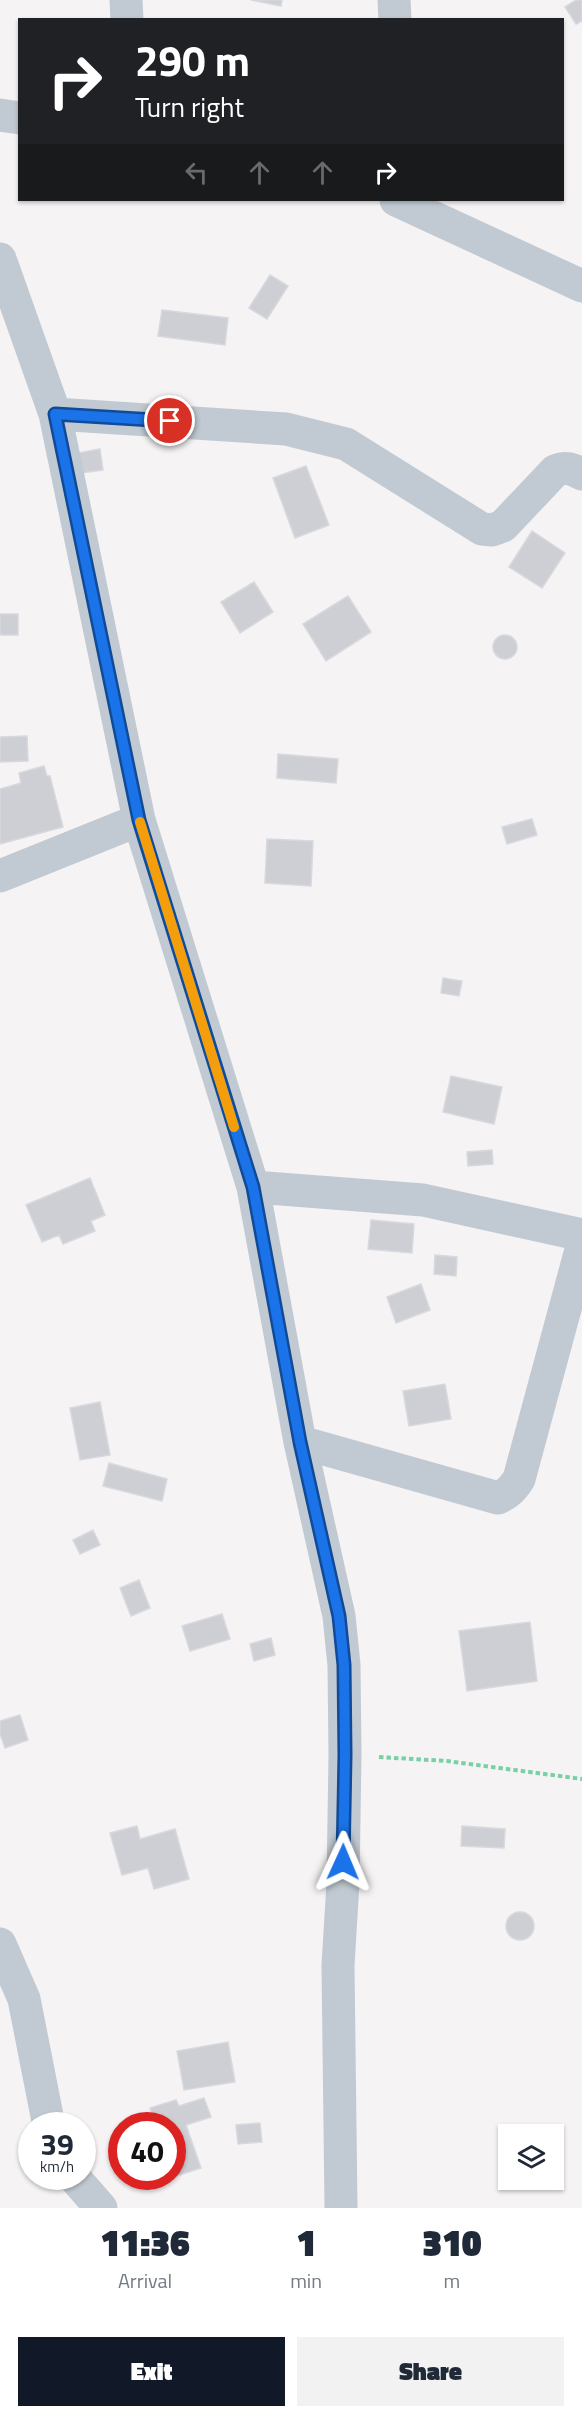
<!DOCTYPE html>
<html lang="en">
<head>
<meta charset="utf-8">
<style>
  :root { --surface:#fff; --page:#f2f2f3; --text:#1f2937; --muted:#747a83; --accent:#111827 }
  body { margin:0; font-family:"Titillium Web",sans-serif; background:var(--page); color:var(--text); height:100vh; display:flex; flex-direction:column; font-size:22px; white-space:nowrap }
  * { box-sizing:border-box; margin:0 }
  p { font-size:20px; color:var(--muted) }
  .icon { flex:none; width:33px; height:33px; fill:none; stroke:currentColor; stroke-width:2; stroke-linecap:round; stroke-linejoin:round }
  .map { position:relative; height:2208px; overflow:hidden }
  .side { display:flex; flex-direction:column; background:var(--surface); flex:1 }
  .side>* { flex:none }
  .guide { position:absolute; left:18px; top:18px; width:546px; height:183px; border-radius:0px; box-shadow:0 2px 4px #0004; background:#202124; color:#fff; overflow:hidden }
  .tools { position:absolute; left:498px; top:2124px; display:grid; gap:12px }
  .tools a { display:grid; place-items:center; width:66px; height:66px; border-radius:0px; background:var(--surface); box-shadow:0 2px 4px #0004; font-size:30px }
  .speed { position:absolute; left:18px; top:2112px; display:flex; gap:12px; font-size:30px; font-weight:700; text-align:center }
  .speed>* { display:grid; place-content:center; width:78px; height:78px; border-radius:50%; background:var(--surface); box-shadow:0 2px 4px #0004; line-height:1 }
  .speed small { font-size:15px; font-weight:400 }
  .speed .limit { border:9px solid #d22; background:#fff; color:#111 }
  .pin { position:absolute; display:grid; place-items:center; width:51px; height:51px; color:#fff; margin:-26px; border:3px solid #fff; border-radius:50%; box-shadow:0 2px 6px #0007 }
  .me { position:absolute; width:66px; margin:-33px; rotate:1deg; stroke-linejoin:round; filter:drop-shadow(0 0 4px #0008) }
  .turn { display:flex; align-items:center; gap:21px; height:126px; padding:0 18px; font-size:27px }
  .turn .icon { width:78px; height:78px; stroke-width:2.5 }
  .turn b { display:block; font-size:42px; line-height:51px }
  .lanes { display:flex; align-items:center; height:57px; padding:0 18px; background:#0003; justify-content:center; gap:30px; direction:ltr }
  .lanes .off { opacity:.35 }
  .eta { display:flex; justify-content:space-evenly; align-items:center; height:102px; text-align:center }
  .eta b { font-size:36px; font-weight:800; line-height:42px }
  .action { display:flex; gap:12px; margin-top:auto; padding:12px 18px }
  .action a { flex:1; height:69px; border-radius:0px; background:var(--accent); color:#fff; font-size:24px; font-weight:800; line-height:69px; text-align:center }
  .action a+a { background:var(--page); color:var(--text) }
  .map>svg:first-child { display:block }
  .building { fill:#cdcfd5; stroke:#d7d9de; stroke-width:1.5 }
  .lines { fill:none; stroke-linecap:round; stroke-linejoin:round }
  .path { stroke:#7ad0a6; stroke-width:4; stroke-dasharray:4.5 3; stroke-linecap:butt }
  .minor { stroke:#c1cad2; stroke-width:33 }
  .route-casing { stroke:#114b97; stroke-width:15 }
  .route { stroke:#1a73e8; stroke-width:10 }
  .slow { stroke:#f59e0b; stroke-width:10 }
</style>
</head>
<body>
<div class="map">
<svg width="582" height="2208" viewBox="0 0 582 2208">
  <rect width="100%" height="100%" fill="#f5f3f3"/>
  <!-- building -->
  <path class="building" d="M251,0H282L281,6Z
    M576,0H582V21L576,24L565,7Z
    M270,275L288,286L267,319L249,308Z
    M162,310L228,318L225,345L158,336Z
    M100,449L103,470L81,473L78,453Z
    M306,466L329,525L295,538L273,478Z
    M532,531L565,553L542,588L509,567Z
    M254,582L273,612L240,633L221,602Z
    M348,596L371,632L326,661L303,624Z
    M0,614H18V635H0Z
    M493 647a12 12 0 1 1 24 0a12 12 0 1 1-24 0Z
    M27,736L28,761L0,762V737Z
    M278,754L338,759L336,783L277,778Z
    M44,766L47,776H50L63,827L0,844V789L21,783L19,773Z
    M532,819L537,835L507,844L502,827Z
    M267,839L313,841L311,886L265,883Z
    M443,978L462,981L459,996L441,993Z
    M451,1076L502,1087L494,1124L443,1112Z
    M492,1150L493,1164L468,1166L467,1152Z
    M90,1178L105,1215L91,1221L95,1231L63,1244L59,1235L42,1242L26,1205Z
    M371,1220L414,1224L412,1253L368,1249Z
    M435,1255L457,1257L456,1276L434,1274Z
    M421,1284L430,1310L396,1323L387,1297Z
    M445,1384L451,1419L409,1426L403,1391Z
    M100,1402L110,1455L80,1460L70,1408Z
    M109,1463L167,1479L162,1501L103,1486Z
    M93,1530L100,1545L80,1554L73,1540Z
    M139,1580L150,1608L131,1616L120,1588Z
    M222,1614L230,1639L190,1651L182,1626Z
    M530,1622L537,1681L467,1691L459,1631Z
    M271,1638L275,1655L254,1661L250,1644Z
    M20,1715L28,1740L5,1748L0,1734V1721Z
    M137,1826L140,1839L175,1829L189,1879L154,1889L148,1868L122,1875L110,1833Z
    M462,1826L505,1829L504,1848L461,1846Z
    M506 1926a14 14 0 1 1 28 0a14 14 0 1 1-28 0Z
    M228,2042L235,2082L184,2090L177,2051Z
    M204,2098L211,2117L186,2125L201,2168L173,2177L172,2126H156L150,2108L176,2100L179,2106Z
    M260,2123L262,2142L238,2144L236,2125Z"/>
  <g class="lines">
    <!-- path -->
    <path class="path" d="M379,1757L447,1761L582,1779"/>
    <!-- minor -->
    <path class="minor" d="M126,0L127,20
      M394,0L395,20
      M0,115L20,118
      M396,200L582,286
      M0,259L55,414L139,820L253,1187L300,1442L339,1616L344,1665L345,1755L343,1883L338,1965L341,2208
      M55,414L286,429L346,444L482,529L492,530L503,526L555,471C566,466 572,469 582,474
      M0,876L139,820
      M253,1187L423,1200L582,1235
      M300,1442L498,1498C508,1494 513,1488 519,1479L582,1246
      M0,1944L24,1999L49,2126
      M73,2176L101,2208"/>
  </g>
  <g class="lines">
    <defs>
      <path id="route" d="M170,421L55,414L139,820L253,1187L300,1442L339,1616L344,1665L345,1755L343,1862"/>
    </defs>
    <!-- route casing -->
    <use href="#route" class="route-casing"/>
    <!-- route -->
    <use href="#route" class="route"/>
    <!-- slow -->
    <path class="slow" d="M140,822L234,1127"/>
  </g>
</svg>
<div class="tools">
<a><svg class="icon" aria-label="layers" viewBox="0 0 24 24"><path d="M12 4l9 5-9 5-9-5zM3 14l9 5 9-5"/></svg></a>
</div>
<div class="speed"><div>39<small>km/h</small></div><div class="limit">40</div></div>
<div class="pin" style="left:170px;top:421px;background:#d93025"><svg class="icon" aria-label="arrive" viewBox="0 0 24 24"><path d="M6 21V4h12l-3 4 3 4H6"/></svg></div>
<svg class="me" style="left:343px;top:1862px" viewBox="-20 -20 40 40"><path d="M0-17L14 15 0 8-14 15z" fill="#1a73e8" stroke="#fff" stroke-width="4"/></svg>
<div class="guide">
<div class="turn"><svg class="icon" aria-label="right" viewBox="0 0 24 24"><path d="M7 20v-9h11M14 6l5 5-5 5"/></svg><div><b>290 m</b>Turn right</div></div>
<div class="lanes"><svg class="icon off" aria-label="left" viewBox="0 0 24 24"><path d="M17 20v-9H6M10 6l-5 5 5 5"/></svg><svg class="icon off" aria-label="ahead" viewBox="0 0 24 24"><path d="M12 20V5M6 11l6-6 6 6"/></svg><svg class="icon off" aria-label="ahead" viewBox="0 0 24 24"><path d="M12 20V5M6 11l6-6 6 6"/></svg><svg class="icon" aria-label="right" viewBox="0 0 24 24"><path d="M7 20v-9h11M14 6l5 5-5 5"/></svg></div>
</div>
</div>
<section class="side">
<div class="eta">
<div><b>11:36</b><p>Arrival</p></div>
<div><b>1</b><p>min</p></div>
<div><b>310</b><p>m</p></div>
</div>
<div class="action"><a>Exit</a><a>Share</a></div>
</section>
</body>
</html>
